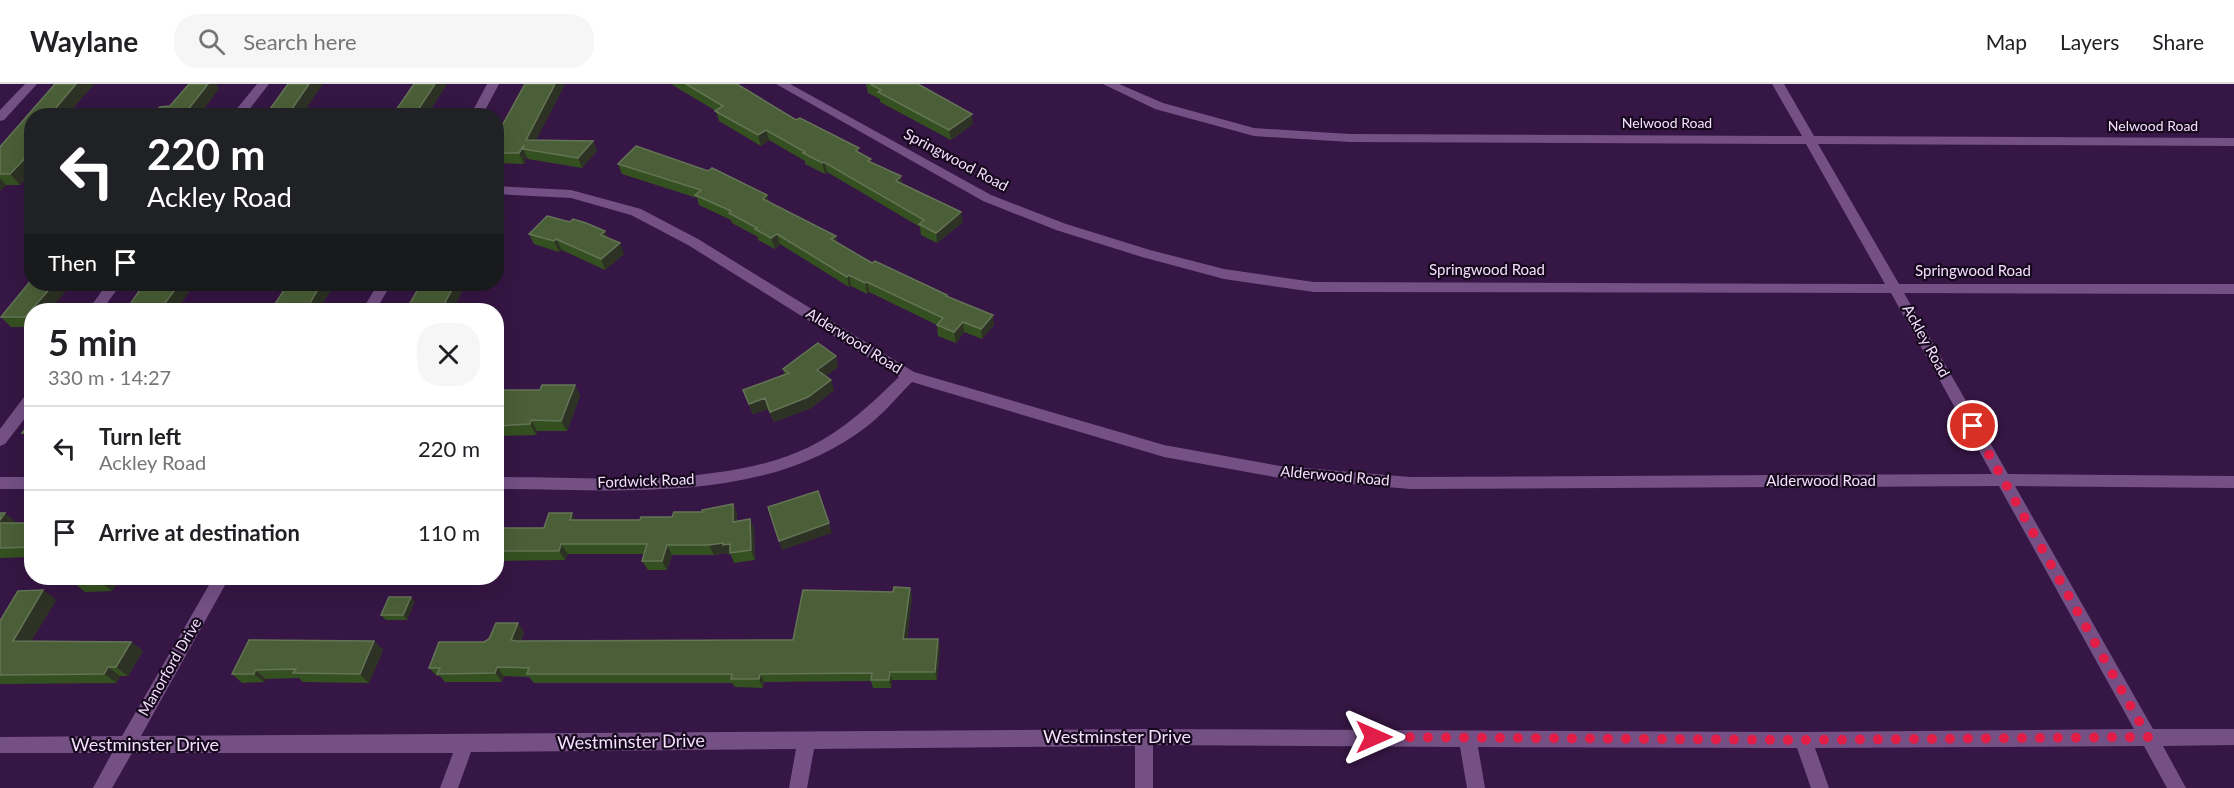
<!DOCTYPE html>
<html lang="en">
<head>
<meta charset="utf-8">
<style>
  :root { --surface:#fff; --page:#f6f6f6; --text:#202124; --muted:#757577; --line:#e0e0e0 }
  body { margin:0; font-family:Lato,sans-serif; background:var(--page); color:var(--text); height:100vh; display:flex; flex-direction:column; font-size:22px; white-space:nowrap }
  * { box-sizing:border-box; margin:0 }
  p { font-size:20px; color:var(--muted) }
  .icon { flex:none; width:33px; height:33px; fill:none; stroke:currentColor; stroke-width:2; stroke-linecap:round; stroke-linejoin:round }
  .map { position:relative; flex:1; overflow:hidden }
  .sheet { position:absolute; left:24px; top:219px; width:480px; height:282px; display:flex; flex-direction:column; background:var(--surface); border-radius:24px; box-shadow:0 6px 24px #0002 }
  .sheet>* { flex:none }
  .hud { position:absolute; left:24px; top:24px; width:480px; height:183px; border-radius:24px; box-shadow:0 6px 24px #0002; background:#202124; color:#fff; overflow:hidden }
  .pin { position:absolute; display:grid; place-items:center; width:51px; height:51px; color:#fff; margin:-26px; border:3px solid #fff; border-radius:50%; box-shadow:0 2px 6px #0007 }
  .me { position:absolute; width:66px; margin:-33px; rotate:90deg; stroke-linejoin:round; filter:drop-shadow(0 0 4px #0008) }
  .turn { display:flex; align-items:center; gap:21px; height:126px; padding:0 24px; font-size:27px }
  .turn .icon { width:78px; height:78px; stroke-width:2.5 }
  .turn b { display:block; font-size:42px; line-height:51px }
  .then { display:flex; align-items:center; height:57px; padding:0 24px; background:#0003; gap:12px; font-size:22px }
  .round { display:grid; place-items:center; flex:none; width:63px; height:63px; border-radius:24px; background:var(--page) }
  .overview { display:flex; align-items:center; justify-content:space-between; height:102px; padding:0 24px }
  h1 { font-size:36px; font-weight:700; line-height:45px }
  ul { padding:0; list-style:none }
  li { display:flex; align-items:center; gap:18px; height:84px; padding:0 24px; border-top:2px solid var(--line) }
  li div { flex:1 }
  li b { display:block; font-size:22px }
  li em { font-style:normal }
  header { display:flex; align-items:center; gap:36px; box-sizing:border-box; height:84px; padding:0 30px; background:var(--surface); border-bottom:2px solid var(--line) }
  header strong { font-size:28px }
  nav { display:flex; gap:33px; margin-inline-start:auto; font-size:21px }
  .search { width:420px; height:54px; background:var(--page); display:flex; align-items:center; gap:15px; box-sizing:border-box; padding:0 21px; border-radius:24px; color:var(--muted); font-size:22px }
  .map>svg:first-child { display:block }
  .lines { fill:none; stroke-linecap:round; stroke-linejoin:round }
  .minor { fill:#745085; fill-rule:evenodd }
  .wall { fill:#355020 }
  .shaded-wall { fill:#2d3224 }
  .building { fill:#4a5f37; stroke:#647456; stroke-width:1.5 }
  .route { stroke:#e11d48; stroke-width:10; stroke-dasharray:0 18 }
  .labels { text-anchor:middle; stroke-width:4.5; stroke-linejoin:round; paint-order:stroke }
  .far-street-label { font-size:14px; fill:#f3e0fd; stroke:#16091d }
  .street-label { font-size:15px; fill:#f3e0fd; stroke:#16091d }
  .near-street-label { font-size:18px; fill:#f3e0fd; stroke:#16091d }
</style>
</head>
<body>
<header>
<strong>Waylane</strong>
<div class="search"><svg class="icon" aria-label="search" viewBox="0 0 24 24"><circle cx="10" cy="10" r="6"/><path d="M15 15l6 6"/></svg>Search here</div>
<nav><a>Map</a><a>Layers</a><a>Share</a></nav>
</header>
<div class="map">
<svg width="2234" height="704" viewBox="0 0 2234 704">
  <rect width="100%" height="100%" fill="#361644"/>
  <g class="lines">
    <!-- minor -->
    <path class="minor" d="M25,0H37L4,36L0,37V26Z
      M257,0H269L244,32H231Z
      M487,0H499L482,32H470Z
      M776,0H790L991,111L1066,140L1150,166L1224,185L1314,198L1885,200L1806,60L1350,58L1254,52L1155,25L1103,0H1119L1163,19L1254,44L1350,50L1802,52L1772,0H1784L1814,52L2234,54V62L1818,60L1899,200H2234V210L1904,209L2008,390L2234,392V404L2015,402L2153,645H2234V661L2163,662L2186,704H2167L2144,662L1815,664L1829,704H1811L1797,664L1478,663L1485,704H1467L1460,663L1153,661V704H1135V662L814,665L807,704H789L796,665L471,668L458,704H440L453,669H132L112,704H93L112,669H0V653L122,652L213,494H229L141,652L1144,645L1803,648L2134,645L1999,402L1410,405L1280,394L1164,373L912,298C898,312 885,328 870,340C768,422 619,405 496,405V393C592,393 722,405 809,363C844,346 871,320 899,293L688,161L631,131L571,114L496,110V102L571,106L641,125L698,155L914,288L1164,361L1280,382L1410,393L1992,390L1891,209L1314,208L1224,195L1142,173L1056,146L983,117Z
      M107,200H121L102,226H88Z
      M378,200H391L376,226H362Z
      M32,308V325L5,360L0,362V345L27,309Z
      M0,393H32V405H0Z"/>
  </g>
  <!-- wall -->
  <path class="wall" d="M55,0H94L66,32H32V87L20,101H6L0,107V63Z
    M565,0L536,56L593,57L597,67L582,84L528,75L527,73L524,80L498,79L496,77V62L501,54L498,49Z
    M671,0H737L796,36L860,69L872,79L902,100L963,138L937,159L921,151L920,143L827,88L825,90L805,80V77L769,56L761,62L719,37L716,27Z
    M866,0H918L973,40L951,56L880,18V15L868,9Z
    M618,80L767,111L769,118L836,152L837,159L872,179L947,213L994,241L982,255L964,248L956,259L938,252L937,241L869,208L867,210L851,202L849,203L780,160L775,165L758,156V153L732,139L731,136L699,121L697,114L622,90Z
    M529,150L608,154L624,170L605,186L562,166L559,168L534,160Z
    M32,226V243H11L1,233Z
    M836,272L838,283L826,292L834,306L811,324L774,338L768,325L753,330L743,306L785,291L783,285Z
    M575,301L580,312L567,347H537L536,351L496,352V306H540Z
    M32,336V357L22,349Z
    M733,420L737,430V437L754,444L755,476L734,479L731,471H728L727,469L714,471H672L667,486H648L642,477L644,470H568L565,476L496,477V432L501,438L498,444H544L575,436H640L672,433L702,428Z
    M0,429L17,439H32V473L0,474Z
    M120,494L112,507L85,508L73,498Z
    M910,504L912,513L907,555H938L940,564L937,596H892L891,604H873L871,597L764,598L763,604L735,603L732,599H534L529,593L504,592L502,598H445L440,592H437L429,584L484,558L524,548L521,557L793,556L893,508Z
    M43,506L56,516L31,557L131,558L143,567L128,592H120L117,599L0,600V537Z
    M415,517L407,536H386L381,531Z
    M374,557L383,566L369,599L303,598L299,594L266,595L264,598L242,599L232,590Z"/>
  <!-- shaded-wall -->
  <path class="shaded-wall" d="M76,0H94L66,32H49Z
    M208,0H216L219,5L199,32H183Z
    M309,0H323L301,32H287Z
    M435,0H447L427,32H414Z
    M555,0H565L531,66L526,56Z
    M972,30L973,40L951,56L949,46Z
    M766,46L769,56L761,62L758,51Z
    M593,57L597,67L582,84L578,74Z
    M524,61L523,65L527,73L524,80L519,69Z
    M32,67V87L20,101L10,90Z
    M824,78L827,88L825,90L822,79Z
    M901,92L903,103L896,97Z
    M0,94L6,101L0,107Z
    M767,111L770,122L763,115Z
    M500,123L505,133L496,152V130Z
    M961,128L963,138L937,159L936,149Z
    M605,147L610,158L601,151Z
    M777,150L780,160L775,165L771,154Z
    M836,152L838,162L831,155Z
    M556,155L562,166L559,168L554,157Z
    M620,159L624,170L605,186L601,175Z
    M849,191L851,202L849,203L847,193Z
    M867,198L869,208L867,210L865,199Z
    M54,200H72L50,226H32V239L25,233Z
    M179,200H195L176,226H160Z
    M321,200H335L319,226H306Z
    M455,200H466L453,226H441Z
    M993,231L994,241L982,255L981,245Z
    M963,238L964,248L956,259L954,248Z
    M836,272L838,283L820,296L817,286Z
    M831,296L834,306L811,324L774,338L770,328Z
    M575,301L580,312L567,347L561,337Z
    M765,314L768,325L753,330L749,320Z
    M531,336L537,347L536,351L530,340Z
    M733,420L737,430V448L733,438Z
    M5,429L17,439L0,441V436Z
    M572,429L578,439L570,436Z
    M496,432L501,438L496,449Z
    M750,435L754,444L755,476L751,466Z
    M829,439L832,449L782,466L779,457Z
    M723,459L730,460L731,471H728L727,469L714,471L709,461Z
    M561,460L568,470L565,476L559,467Z
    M667,461L672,471L667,486L662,477Z
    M103,494H120L112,507L100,498Z
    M910,504L912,513L906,564L903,555Z
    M43,506L56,516L26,566L13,557Z
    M411,513L415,517L407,536L403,531Z
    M518,539L524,548L518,564L511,556Z
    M938,555L940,564L937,596L935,588Z
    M374,557L383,566L369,599L360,590Z
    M131,558L143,567L128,592L116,583Z
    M108,583L120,592L117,599L104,590Z
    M497,583L504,592L502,598L495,589Z
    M255,586L266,595L264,598L254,590Z
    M890,588L892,596L891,604L889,596Z
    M760,590L764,598L763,604L759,595Z"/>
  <!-- building -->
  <path class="building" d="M55,0H76L49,32H32V67L10,90H0V63Z
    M189,0H208L183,32H152L160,23L170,22Z
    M288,0H309L287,32H265Z
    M414,0H435L414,32H392Z
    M525,0H555L526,56L593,57L578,74L523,65L524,61L519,69H496V62L504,49H498Z
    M686,0H737L796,36L800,34L859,64L856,67L871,75L868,77L901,92L896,97L961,128L936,149L919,140L924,136L824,78L822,79L803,69L805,68L766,46L758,51L715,27L723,22Z
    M870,0H918L972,30L949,46L878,8L881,6Z
    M636,62L708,87L712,84L767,111L763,115L836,152L831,155L872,179L875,177L947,211L946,212L993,231L981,245L963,238L954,248L937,241L943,234L867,198L865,199L849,191L847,193L777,150L771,154L755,145L757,144L729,129L731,127L695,111L701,106L618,80Z
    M496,123H500L496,130Z
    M547,132L570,138L573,135L586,139L605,147L601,151L620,159L601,175L556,155L554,157L529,150Z
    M32,195V200H54L25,233H1Z
    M144,200H179L160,226H126Z
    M288,200H321L306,226H271Z
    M421,200H455L441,226H406Z
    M818,259L836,272L817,286L831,296L808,313L770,328L765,314L749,320L743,306L789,289L783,285Z
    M542,301H575L561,337L531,336L530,340L496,342V306H540Z
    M32,336V349H22Z
    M818,407L829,439L779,457L768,423Z
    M733,420V438L750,435L751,466L730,469V460L723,461V459L709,461H667L662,477H642L647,460H561L559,467H496V444H544L549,429H572L570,436H640L641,433H672L674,428H702V426Z
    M0,429H5L0,436Z
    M0,439H32V463L0,464Z
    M76,494H103L100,498H73Z
    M894,503L910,504L903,555H938L935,588H890L889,596H871L872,589L760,590L759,595H731L732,590H527L529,584L497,583L495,589L437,590L440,584H429L439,558H484L489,555L496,539H518L511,556L516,557L793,556L803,506L893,508Z
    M43,506L13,557L131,558L116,583H108L104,590L0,591V537L18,507Z
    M389,513H411L403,531H381Z
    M249,556L374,557L360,590L293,589L296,585L255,586L254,590H232Z"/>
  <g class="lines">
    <!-- route -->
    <path class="route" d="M1374,653L1803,656L2148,653L1973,342"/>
  </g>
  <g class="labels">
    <!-- far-street labels -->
    <g class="far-street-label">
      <text x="1667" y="44">Nelwood Road</text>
      <text x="2153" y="47">Nelwood Road</text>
    </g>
    <!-- street labels -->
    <g class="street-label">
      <text transform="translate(956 76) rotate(28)" y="5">Springwood Road</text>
      <text x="1487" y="191">Springwood Road</text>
      <text x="1973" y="192">Springwood Road</text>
      <text transform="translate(854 257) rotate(32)" y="5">Alderwood Road</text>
      <text transform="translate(1926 257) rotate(61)" y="5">Ackley Road</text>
      <text transform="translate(1335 392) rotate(5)" y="5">Alderwood Road</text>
      <text transform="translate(646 397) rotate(-2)" y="5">Fordwick Road</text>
      <text x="1821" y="402">Alderwood Road</text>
      <text transform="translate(170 583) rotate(-60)" y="5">Manorford Drive</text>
    </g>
    <!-- near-street labels -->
    <g class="near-street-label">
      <text x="1117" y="659">Westminster Drive</text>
      <text transform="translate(631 658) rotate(-1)" y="6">Westminster Drive</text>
      <text x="145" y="667">Westminster Drive</text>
    </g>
  </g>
</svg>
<div class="pin" style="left:1973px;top:342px;background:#d93025"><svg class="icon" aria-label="arrive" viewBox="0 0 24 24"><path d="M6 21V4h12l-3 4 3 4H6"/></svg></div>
<svg class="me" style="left:1374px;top:653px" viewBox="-20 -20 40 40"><path d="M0-17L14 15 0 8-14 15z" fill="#e11d48" stroke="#fff" stroke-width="4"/></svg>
<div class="hud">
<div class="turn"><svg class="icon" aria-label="left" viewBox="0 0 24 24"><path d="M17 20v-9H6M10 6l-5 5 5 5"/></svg><div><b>220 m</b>Ackley Road</div></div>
<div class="then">Then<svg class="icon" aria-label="arrive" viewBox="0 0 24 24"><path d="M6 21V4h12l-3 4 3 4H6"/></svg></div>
</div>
<section class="sheet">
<div class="overview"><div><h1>5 min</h1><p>330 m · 14:27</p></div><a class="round"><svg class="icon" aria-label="close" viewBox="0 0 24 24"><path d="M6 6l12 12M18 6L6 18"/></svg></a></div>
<ul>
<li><svg class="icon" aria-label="left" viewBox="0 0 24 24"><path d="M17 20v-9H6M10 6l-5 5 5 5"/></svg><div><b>Turn left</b><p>Ackley Road</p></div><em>220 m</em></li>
<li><svg class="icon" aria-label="arrive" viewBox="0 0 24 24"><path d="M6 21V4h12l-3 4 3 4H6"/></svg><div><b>Arrive at destination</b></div><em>110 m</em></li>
</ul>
</section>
</div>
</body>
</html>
